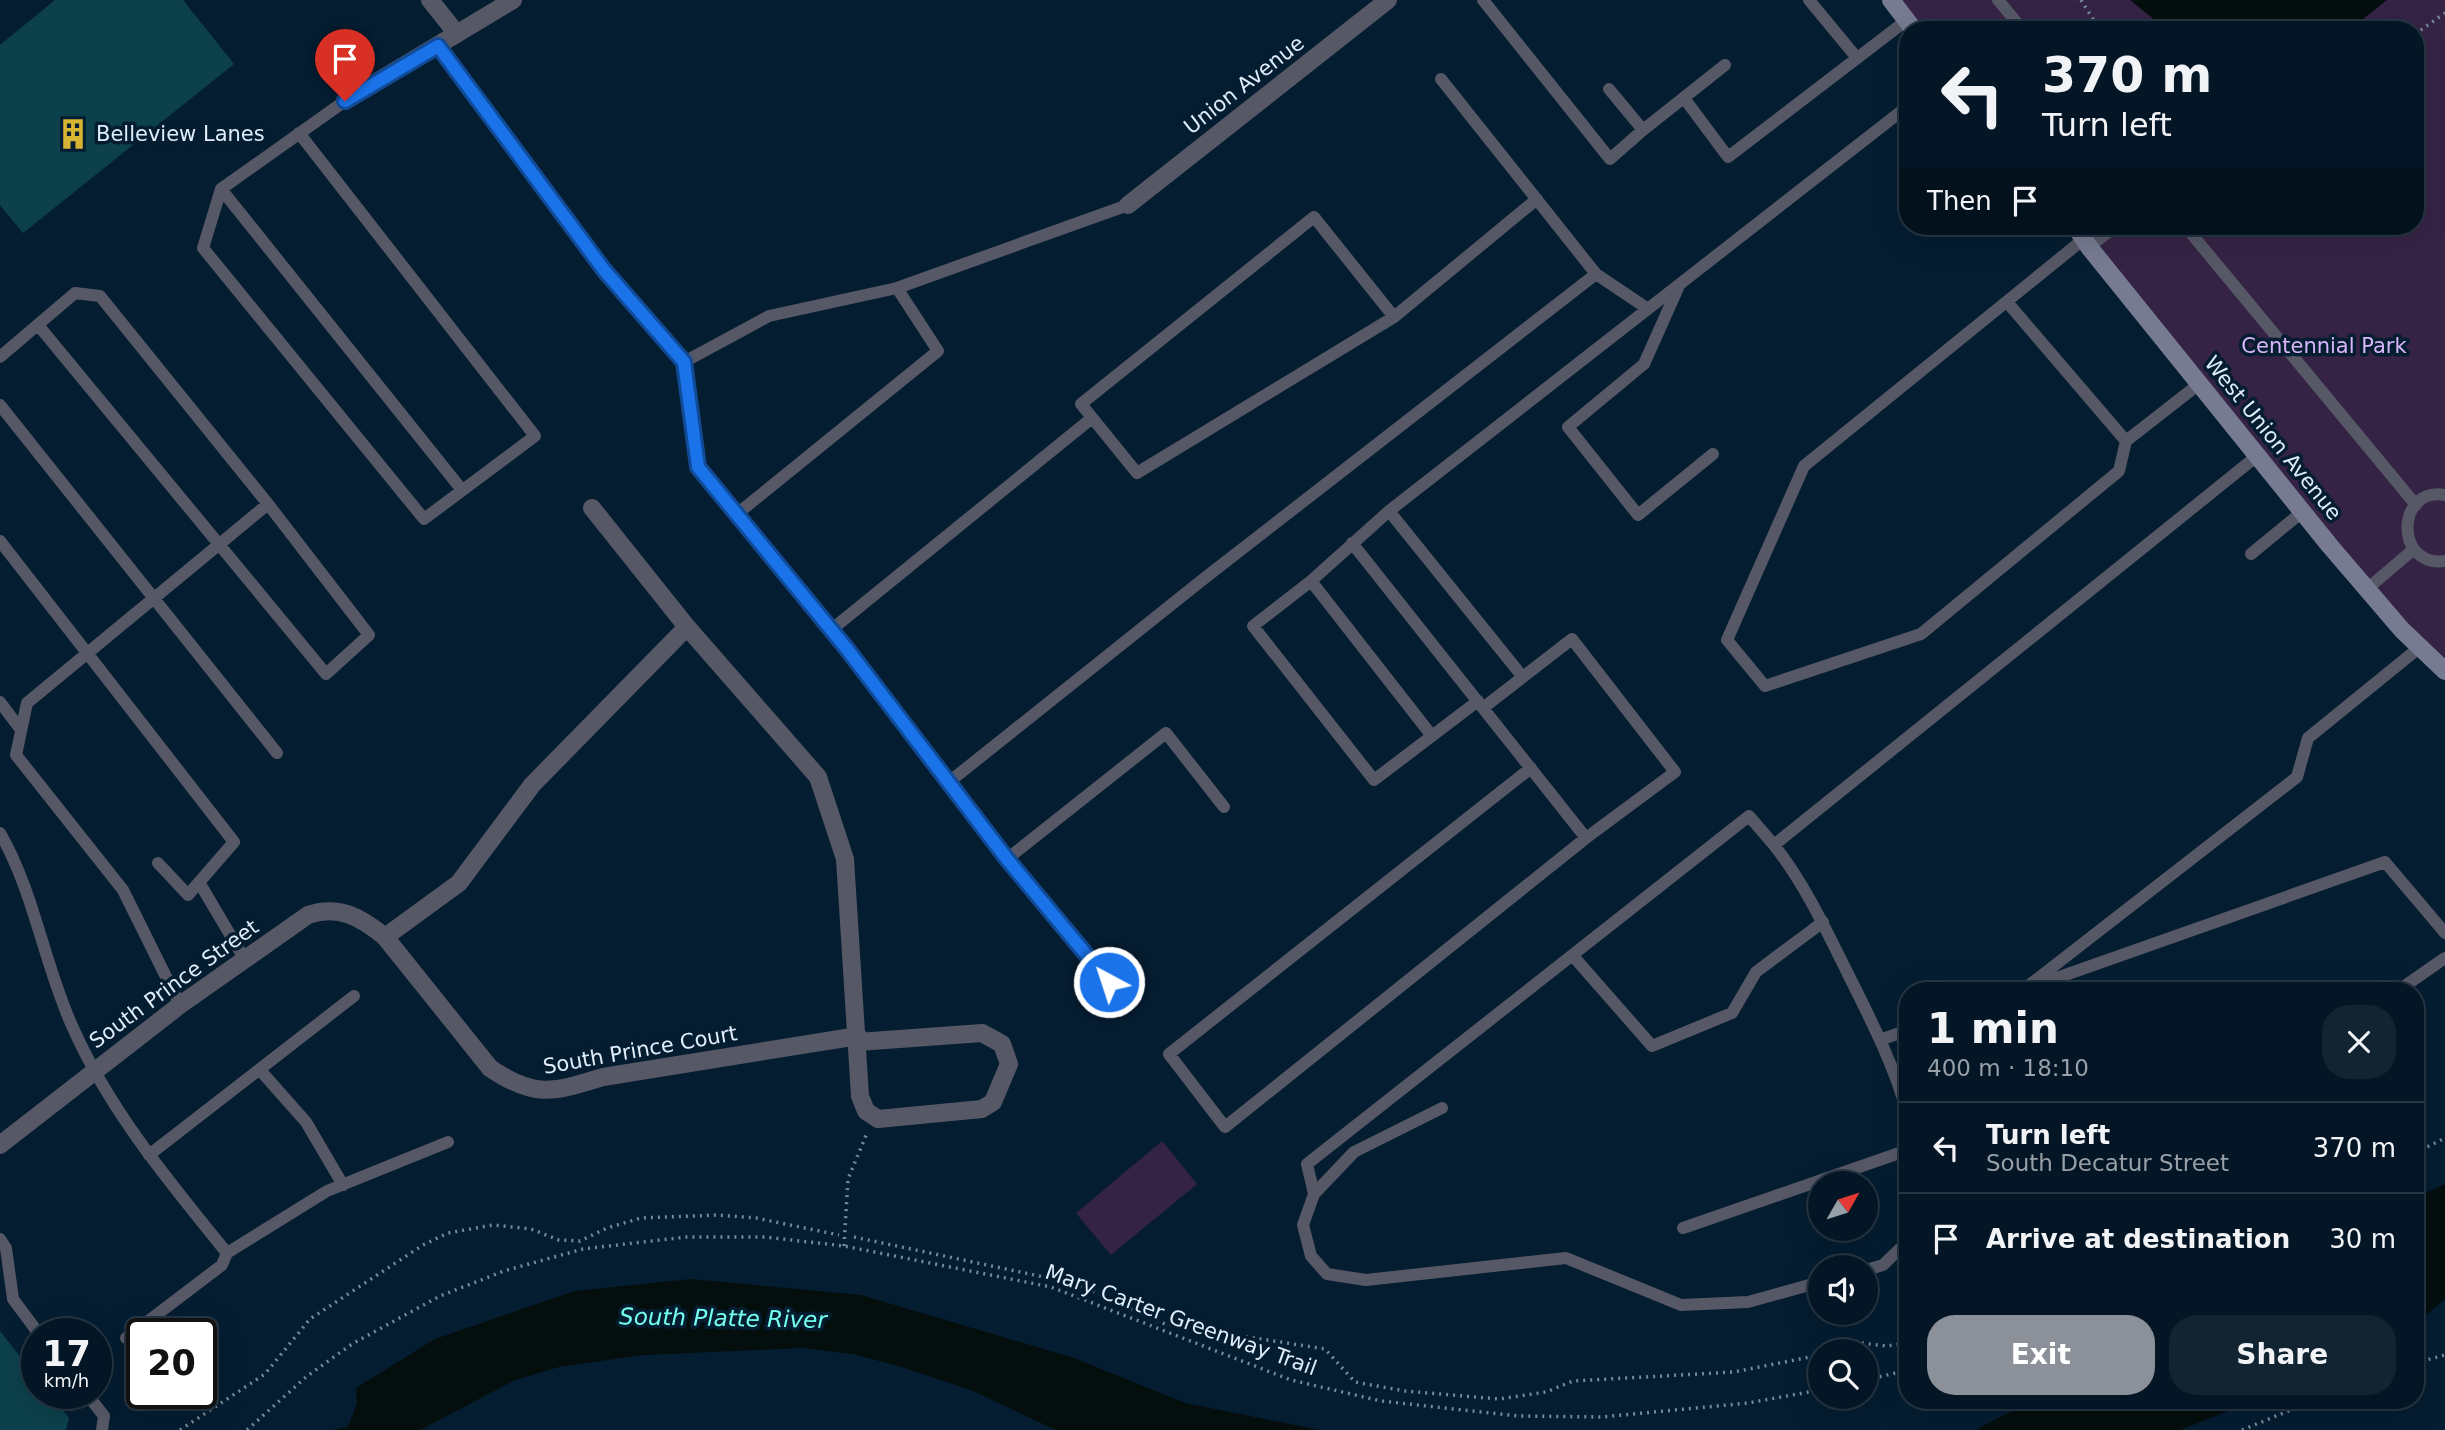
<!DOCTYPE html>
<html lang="en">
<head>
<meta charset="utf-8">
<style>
  :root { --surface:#041625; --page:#122332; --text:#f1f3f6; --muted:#979fa7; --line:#253542; --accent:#8c9099 }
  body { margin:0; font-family:"DejaVu Sans",sans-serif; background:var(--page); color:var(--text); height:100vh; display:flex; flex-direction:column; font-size:26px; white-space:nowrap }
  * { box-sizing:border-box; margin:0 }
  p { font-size:23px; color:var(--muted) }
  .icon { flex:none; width:38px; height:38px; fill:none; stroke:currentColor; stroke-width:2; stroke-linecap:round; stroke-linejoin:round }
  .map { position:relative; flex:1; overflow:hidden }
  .details { position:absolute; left:1899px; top:982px; width:525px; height:427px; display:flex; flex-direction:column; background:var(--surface); border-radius:28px; box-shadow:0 7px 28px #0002,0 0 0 2px var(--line) }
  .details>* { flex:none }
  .banner { position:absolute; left:1899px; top:21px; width:525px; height:214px; border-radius:28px; box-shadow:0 7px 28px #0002,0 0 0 2px var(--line); background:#041625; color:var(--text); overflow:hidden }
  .needle { width:46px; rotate:51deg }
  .buttons { position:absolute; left:1808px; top:1171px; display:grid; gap:14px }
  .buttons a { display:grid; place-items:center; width:70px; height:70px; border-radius:50%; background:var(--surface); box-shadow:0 7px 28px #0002,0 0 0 2px var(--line); font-size:35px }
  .speed { position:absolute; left:21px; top:1318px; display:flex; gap:14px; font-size:35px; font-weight:700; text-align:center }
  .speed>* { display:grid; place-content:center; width:91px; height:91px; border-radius:50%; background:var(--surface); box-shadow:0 7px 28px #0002,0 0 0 2px var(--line); line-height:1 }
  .speed small { font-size:18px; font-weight:400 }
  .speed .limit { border:4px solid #111; border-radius:10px; background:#fff; color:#111 }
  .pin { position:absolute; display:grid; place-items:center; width:60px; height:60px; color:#fff; margin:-72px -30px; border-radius:50% 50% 50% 0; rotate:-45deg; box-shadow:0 0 7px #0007 }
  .pin .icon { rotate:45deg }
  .me { position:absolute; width:77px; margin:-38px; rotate:320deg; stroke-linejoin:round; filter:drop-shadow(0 0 5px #0008) }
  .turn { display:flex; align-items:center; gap:24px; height:147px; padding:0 28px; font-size:32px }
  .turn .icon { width:91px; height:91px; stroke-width:2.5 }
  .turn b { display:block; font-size:49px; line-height:60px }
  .then { display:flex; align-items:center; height:66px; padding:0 28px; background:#0003; gap:14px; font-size:26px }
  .round { display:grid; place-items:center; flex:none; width:74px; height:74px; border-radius:28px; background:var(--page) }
  .summary { display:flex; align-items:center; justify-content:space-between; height:119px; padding:0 28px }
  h1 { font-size:42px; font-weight:800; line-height:52px }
  .button { display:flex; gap:14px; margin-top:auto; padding:14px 28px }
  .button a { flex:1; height:80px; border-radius:28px; background:var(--accent); color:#fff; font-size:28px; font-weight:800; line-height:80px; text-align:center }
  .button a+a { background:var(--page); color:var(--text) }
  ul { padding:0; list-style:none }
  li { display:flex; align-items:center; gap:21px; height:91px; padding:0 28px; border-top:2px solid var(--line) }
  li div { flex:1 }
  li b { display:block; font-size:26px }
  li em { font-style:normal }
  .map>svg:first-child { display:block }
  .green { fill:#352345 }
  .water { fill:#040e0d }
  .building { fill:#0c414c }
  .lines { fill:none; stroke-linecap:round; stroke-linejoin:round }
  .path { stroke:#778a9b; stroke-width:3.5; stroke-dasharray:2 5; stroke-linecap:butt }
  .lane { stroke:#565866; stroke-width:12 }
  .street { stroke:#565866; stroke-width:18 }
  .secondary { stroke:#777b91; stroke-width:18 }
  .route-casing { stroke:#114b97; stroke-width:18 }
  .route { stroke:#1a73e8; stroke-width:12 }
  .labels { text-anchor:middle; stroke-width:7; stroke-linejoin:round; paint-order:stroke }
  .street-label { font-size:21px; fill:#e0eefc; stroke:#051d31 }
  .poi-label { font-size:21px; fill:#e0eefc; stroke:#051d31; text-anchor:start }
  .park-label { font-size:21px; fill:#d8b6f9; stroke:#051d31 }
  .water-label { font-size:23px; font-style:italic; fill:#74ffef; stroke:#051d31 }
</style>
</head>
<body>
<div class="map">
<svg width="2445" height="1430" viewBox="0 0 2445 1430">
  <rect width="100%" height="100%" fill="#051d31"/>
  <!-- green -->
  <path class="green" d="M1891,0H2445V668L2420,647L2075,226H2415V30H1914Z
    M1162,1141L1197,1184L1111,1255L1076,1213Z"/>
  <!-- water -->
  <path class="water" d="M2130,0H2387L2349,30H2167Z
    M2445,1184V1299L2415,1324V1198Z
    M691,1279L861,1295L1074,1358L1185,1403L1320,1430H1056L971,1390L902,1367L853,1354L802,1348L643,1355L559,1367L515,1380L420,1430H333L348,1427L357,1403L356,1388L435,1339L575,1291Z
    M2055,1400H2256L2180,1430H1975L2018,1408L2047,1404Z"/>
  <!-- building -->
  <path class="building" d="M55,0H183L234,64L23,233L0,205V45Z
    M0,1331L37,1378V1393H49L69,1418L66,1430H0Z"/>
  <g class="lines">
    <!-- path -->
    <path class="path" d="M2081,0L2100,30
      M2415,34L2445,13
      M2415,1153L2445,1138
      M854,1237L1044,1277L1086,1288L1165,1324L1325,1349L1355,1382L1405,1391L1499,1399L1546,1392L1573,1381L1734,1372L1820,1355
      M844,1246L848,1179L867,1133
      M1835,1351L1861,1343L1887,1346L1908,1343
      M2415,1363L2445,1355
      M1866,1380L1908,1370
      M180,1430L265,1374L310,1319L423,1245L448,1233L493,1225L531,1229L559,1240L580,1241L607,1228L641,1218L718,1215L756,1218L839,1235
      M247,1430L306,1377L352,1344L440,1296L504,1271L583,1249L686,1237H765L844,1246L1051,1287L1291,1380L1381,1401L1519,1416L1602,1417L1748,1403L1820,1390
      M2242,1430L2315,1400"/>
    <!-- lane -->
    <path class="lane" d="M1483,0L1610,159L1643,130
      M1809,0L1857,58
      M1998,0L2023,30
      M437,46L604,270L684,362L769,316L897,288L1128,205
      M1441,79L1596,274L1648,309
      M1609,89L1643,130L1725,65
      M1684,98L1728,157L1907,20
      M299,133L535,436L424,519L203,248L221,189L345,101
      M221,189L462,490
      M2185,226L2416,505
      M2085,238L1804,466L1727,640L1765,686L1921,634L2119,471L2126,441L2199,384
      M2089,247L2116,226
      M1678,288L1644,364L1568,427L1638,515L1713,454
      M2007,302L2126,441
      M1394,317L1314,217L1081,404L1137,473L1394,317L1537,199
      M0,357L75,293L100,296L268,504L369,635L326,674L38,325
      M684,362L698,467L737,514L938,351L897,288
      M0,405L277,753
      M1092,418L831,630L1007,859L1109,982
      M2445,495C2396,486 2394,568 2445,561
      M737,514L831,630
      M0,541L234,842L188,895L158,863
      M1352,543L1586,838
      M2251,554L2302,512
      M1311,581L1389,511
      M2367,589L2414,549
      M1522,676L1389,511L1908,106
      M0,702L21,730
      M1483,708L1572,639L1675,772L1586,838L1225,1127L1169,1054L1531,768
      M1432,736L1311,581L1253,626L1374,780L1478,701
      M949,782L1206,577L1596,274
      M0,833C35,894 44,965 73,1028C110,1111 170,1183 227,1253L222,1265L126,1338
      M1007,859L1166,733L1224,807
      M199,882L245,960
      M1573,956L1652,1046L1732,1013L1756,972L1823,922
      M2034,986L2385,862L2445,933
      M2023,990L2297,777L2308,738L2420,647
      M2399,990L2445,958
      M180,1005L123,890L16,755L27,703L268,504
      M1880,1040L1908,1030
      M260,1070L306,1122L343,1185
      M1442,1108L1354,1152L1314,1194L1303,1225L1311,1256L1327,1274L1366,1280L1566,1258L1681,1305L1748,1302L1820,1282
      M1908,1116C1895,1067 1872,1022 1849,976C1826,930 1806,886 1774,845L2257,456
      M149,1155L354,996
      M1314,1194L1307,1164L1749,816L1774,845
      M1683,1228L1908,1150
      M0,1239L6,1248L13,1299L39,1334
      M227,1253L327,1191L448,1142
      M1866,1270L1883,1265L1908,1241
      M86,1393L104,1416L102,1430"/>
    <!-- street -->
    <path class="street" d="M430,0L457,34
      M345,101L513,0
      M1128,205L1388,0
      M592,508L687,627L818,777L845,859L860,1096L866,1111L878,1119L982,1109L993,1102L1009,1064L1002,1044L982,1033L858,1042
      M385,937L459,883L532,785L687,627
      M0,1145L180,1005L308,915C339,904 362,918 385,937L490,1068C535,1099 554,1092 603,1077L858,1036"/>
    <!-- secondary -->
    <path class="secondary" d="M1891,0L1914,30
      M2075,226L2089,247L2330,546L2402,630L2445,671"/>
  </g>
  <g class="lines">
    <defs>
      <path id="route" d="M345,101L438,46L604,270L684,362L698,467L847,649L1007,859L1109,982"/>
    </defs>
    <!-- route casing -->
    <use href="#route" class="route-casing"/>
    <!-- route -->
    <use href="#route" class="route"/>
  </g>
  <!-- icons -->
  <defs>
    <symbol id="building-bare" viewBox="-9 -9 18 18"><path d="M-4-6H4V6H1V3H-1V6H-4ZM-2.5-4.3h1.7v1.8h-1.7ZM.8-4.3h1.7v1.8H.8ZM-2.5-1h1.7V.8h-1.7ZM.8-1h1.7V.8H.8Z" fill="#d6b534" stroke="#051d31" stroke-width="2.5" paint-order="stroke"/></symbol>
  </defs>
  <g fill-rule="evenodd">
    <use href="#building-bare" x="51" y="112" width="44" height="44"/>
  </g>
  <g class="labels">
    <!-- street labels -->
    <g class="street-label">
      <text transform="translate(1244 85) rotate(-38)" y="7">Union Avenue</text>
      <text transform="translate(2273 438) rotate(51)" y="7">West Union Avenue</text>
      <text transform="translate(174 984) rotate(-36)" y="7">South Prince Street</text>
      <text transform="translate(640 1050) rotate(-10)" y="7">South Prince Court</text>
      <text transform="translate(1181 1320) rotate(20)" y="7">Mary Carter Greenway Trail</text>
    </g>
    <!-- poi labels -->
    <g class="poi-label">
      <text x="96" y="141">Belleview Lanes</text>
    </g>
    <!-- park labels -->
    <g class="park-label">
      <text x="2324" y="353">Centennial Park</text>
    </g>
    <!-- water labels -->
    <g class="water-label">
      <text transform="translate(723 1318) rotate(1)" y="8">South Platte River</text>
    </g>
  </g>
</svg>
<div class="buttons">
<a><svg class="needle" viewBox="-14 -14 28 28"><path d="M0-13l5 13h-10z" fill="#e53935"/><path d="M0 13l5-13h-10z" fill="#979fa7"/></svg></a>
<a><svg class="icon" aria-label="sound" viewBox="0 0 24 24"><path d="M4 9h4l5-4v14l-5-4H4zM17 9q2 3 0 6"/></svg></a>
<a><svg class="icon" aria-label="search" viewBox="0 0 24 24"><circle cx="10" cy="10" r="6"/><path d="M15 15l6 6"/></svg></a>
</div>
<div class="speed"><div>17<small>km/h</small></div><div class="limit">20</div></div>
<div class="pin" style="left:345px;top:101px;background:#d93025"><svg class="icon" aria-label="arrive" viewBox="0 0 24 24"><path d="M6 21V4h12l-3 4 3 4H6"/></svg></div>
<svg class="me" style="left:1109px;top:982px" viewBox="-20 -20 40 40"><circle r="17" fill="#1a73e8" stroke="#fff" stroke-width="3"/><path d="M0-11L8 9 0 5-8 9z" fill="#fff"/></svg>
<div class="banner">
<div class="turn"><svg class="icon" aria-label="left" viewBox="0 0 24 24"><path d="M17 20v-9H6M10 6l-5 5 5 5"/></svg><div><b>370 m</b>Turn left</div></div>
<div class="then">Then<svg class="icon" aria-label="arrive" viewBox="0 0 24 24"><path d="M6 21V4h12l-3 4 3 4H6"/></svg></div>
</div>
<section class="details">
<div class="summary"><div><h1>1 min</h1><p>400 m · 18:10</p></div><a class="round"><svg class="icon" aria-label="close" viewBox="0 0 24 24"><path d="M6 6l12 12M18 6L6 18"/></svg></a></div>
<ul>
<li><svg class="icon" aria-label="left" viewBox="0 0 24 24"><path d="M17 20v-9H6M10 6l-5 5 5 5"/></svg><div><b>Turn left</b><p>South Decatur Street</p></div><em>370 m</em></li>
<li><svg class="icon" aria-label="arrive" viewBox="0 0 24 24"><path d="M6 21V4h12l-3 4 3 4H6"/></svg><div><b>Arrive at destination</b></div><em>30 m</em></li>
</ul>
<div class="button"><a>Exit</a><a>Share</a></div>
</section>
</div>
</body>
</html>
